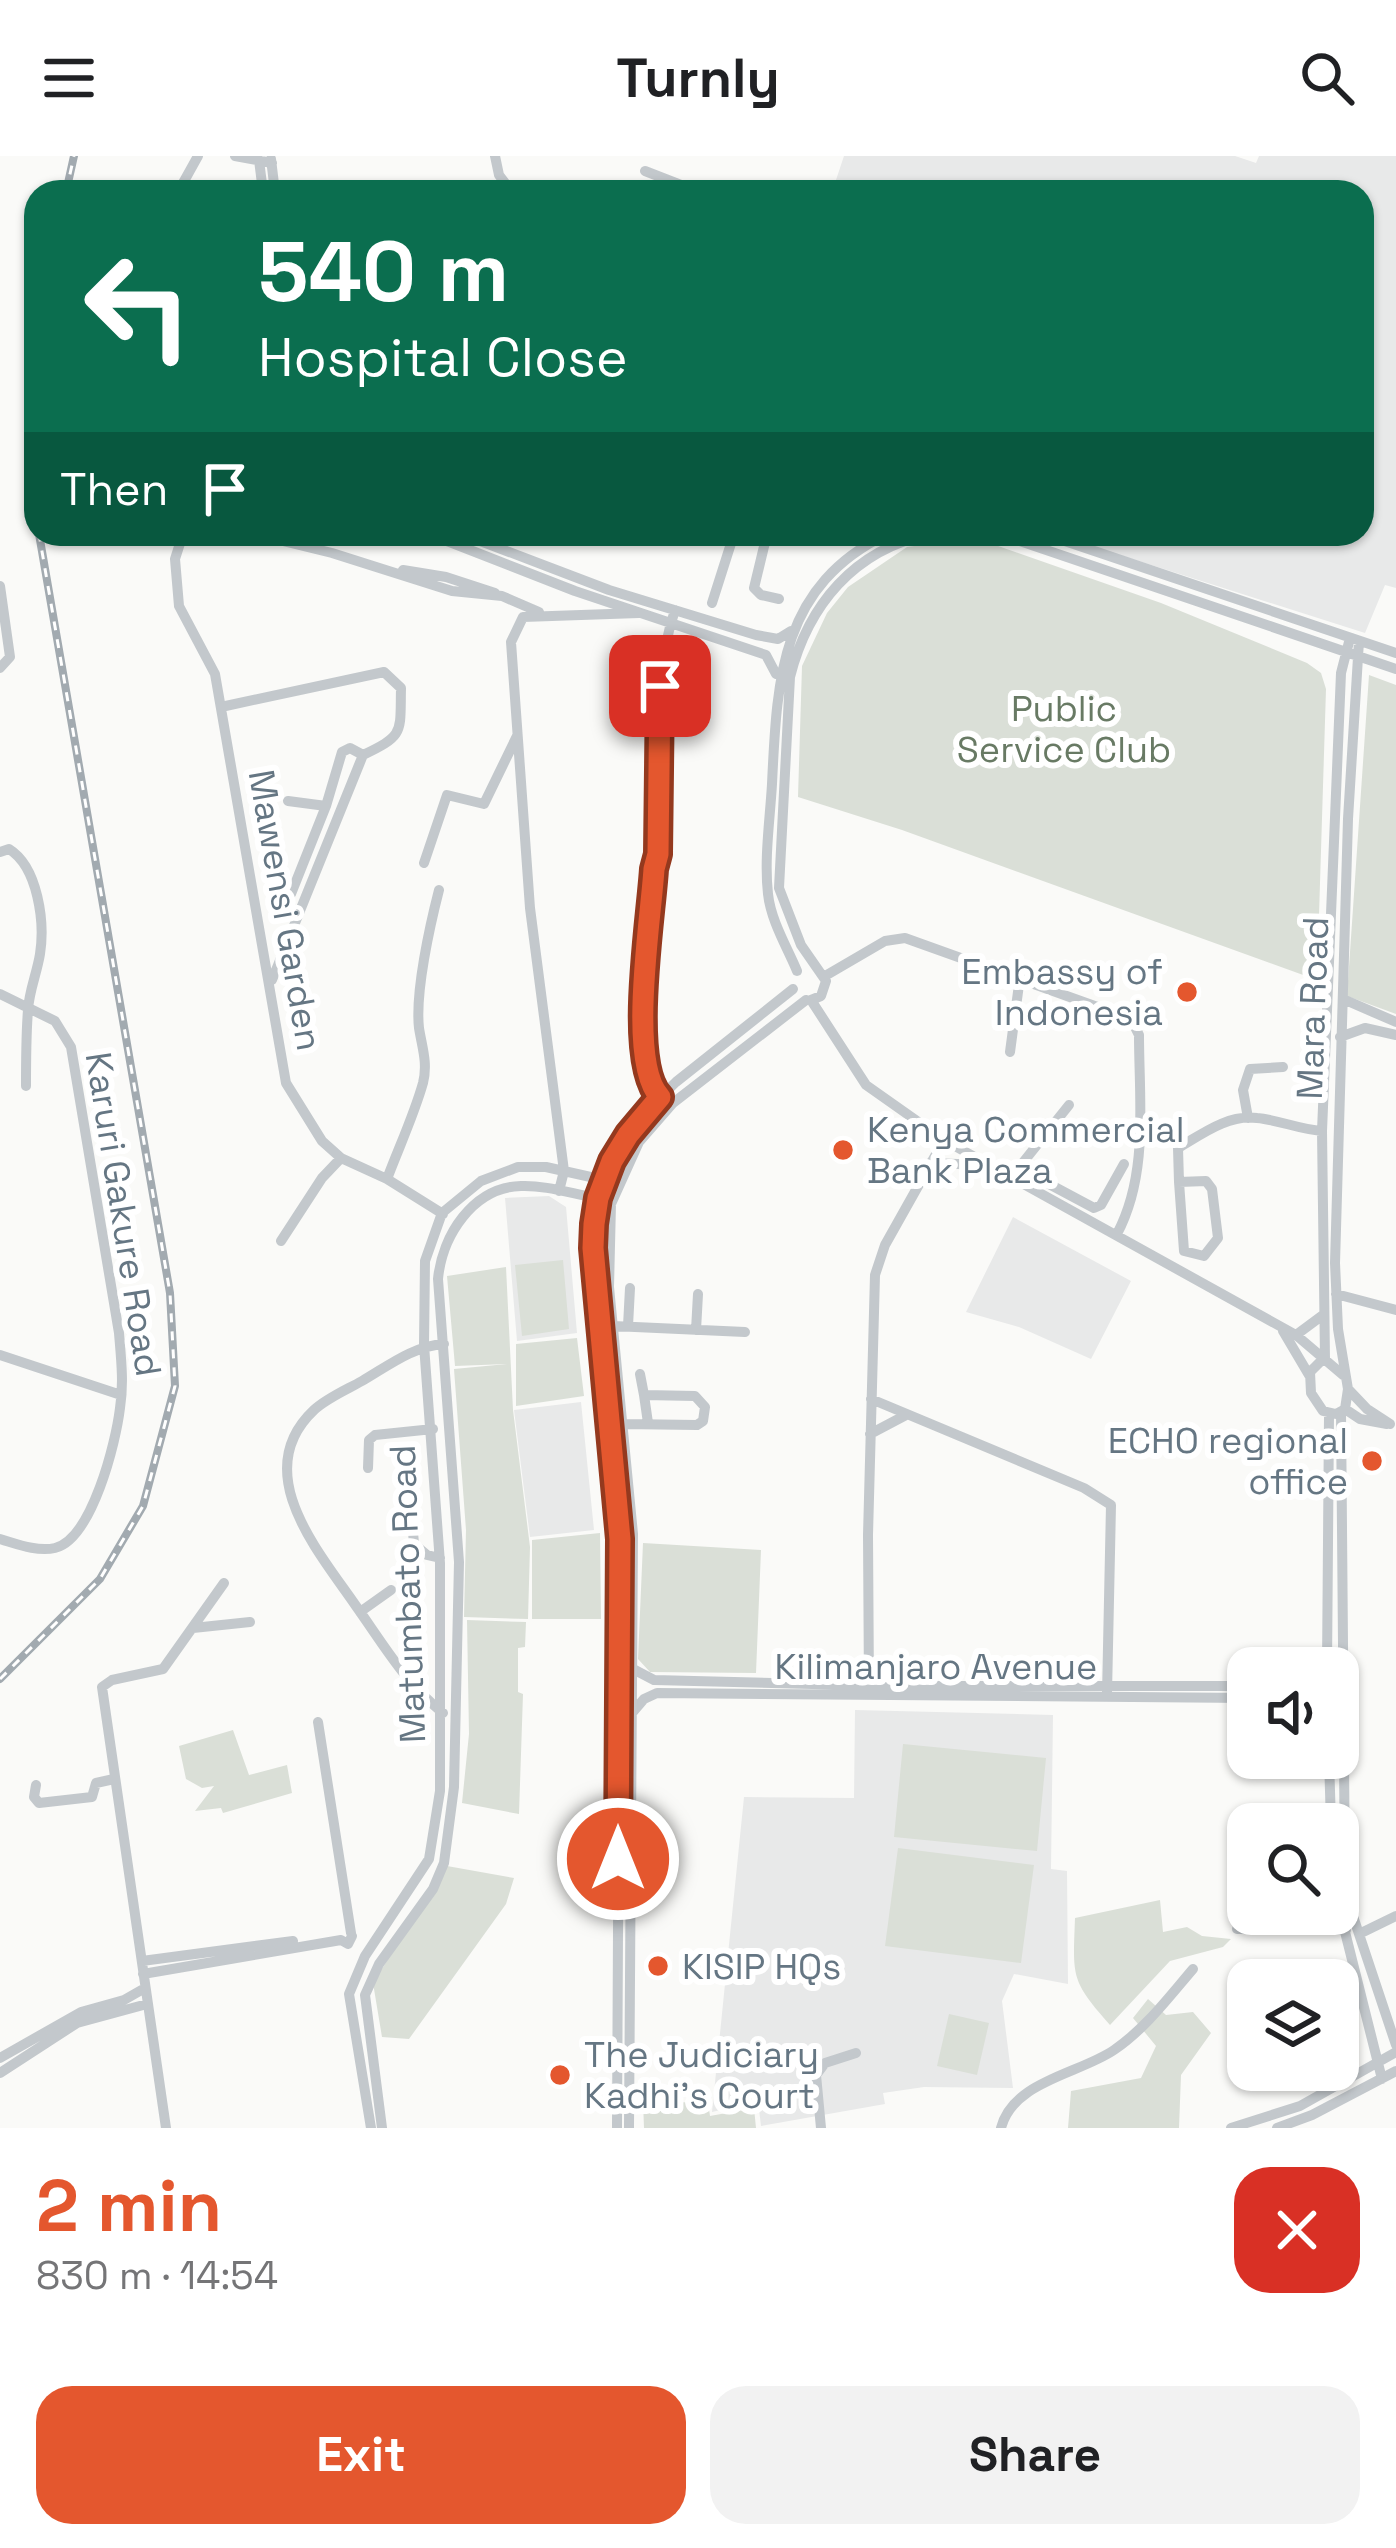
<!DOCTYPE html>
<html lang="en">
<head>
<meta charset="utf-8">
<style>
  :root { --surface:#fff; --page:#f2f2f2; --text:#202124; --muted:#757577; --accent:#e4572e }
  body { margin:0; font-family:"Space Grotesk",sans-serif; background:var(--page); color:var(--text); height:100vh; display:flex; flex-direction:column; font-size:45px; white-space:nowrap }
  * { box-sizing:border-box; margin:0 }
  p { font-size:39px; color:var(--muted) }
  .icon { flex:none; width:66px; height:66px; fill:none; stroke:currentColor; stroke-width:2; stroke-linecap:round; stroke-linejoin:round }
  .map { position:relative; height:1972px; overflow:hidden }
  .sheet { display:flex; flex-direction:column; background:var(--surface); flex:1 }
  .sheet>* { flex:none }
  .hud { position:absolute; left:24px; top:24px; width:1350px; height:366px; border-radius:36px; box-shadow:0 3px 9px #0004; background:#0b6e4f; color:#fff; overflow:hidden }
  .tools { position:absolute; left:1227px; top:1491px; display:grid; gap:24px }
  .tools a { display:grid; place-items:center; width:132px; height:132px; border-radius:24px; background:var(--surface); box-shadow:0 3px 9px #0004; font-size:60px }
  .pin { position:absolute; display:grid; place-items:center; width:102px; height:102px; color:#fff; margin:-51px; border-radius:24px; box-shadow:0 6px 18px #0006 }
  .me { position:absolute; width:132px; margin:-66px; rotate:0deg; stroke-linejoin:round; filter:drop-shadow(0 0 9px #0008) }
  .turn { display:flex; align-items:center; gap:42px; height:252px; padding:0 36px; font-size:54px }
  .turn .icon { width:156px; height:156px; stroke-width:2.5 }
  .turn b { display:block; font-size:84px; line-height:102px }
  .then { display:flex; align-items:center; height:114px; padding:0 36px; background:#0003; gap:24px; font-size:45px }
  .round { display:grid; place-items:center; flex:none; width:126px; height:126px; border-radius:36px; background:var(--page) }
  .summary { display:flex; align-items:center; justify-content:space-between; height:204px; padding:0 36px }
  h1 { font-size:72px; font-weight:700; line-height:90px; color:var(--accent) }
  .button { display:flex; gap:24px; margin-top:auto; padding:24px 36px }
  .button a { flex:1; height:138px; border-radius:36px; background:var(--accent); color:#fff; font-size:48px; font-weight:700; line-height:138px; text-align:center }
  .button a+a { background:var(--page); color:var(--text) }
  header { display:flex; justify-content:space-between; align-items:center; height:156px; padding:0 36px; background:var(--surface); font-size:54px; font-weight:700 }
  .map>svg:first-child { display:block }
  .built { fill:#e8e9e9 }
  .green { fill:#dadfd7 }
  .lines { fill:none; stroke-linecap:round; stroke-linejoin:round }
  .minor { stroke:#c3c8cc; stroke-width:10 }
  .rail-casing { stroke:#a2aab0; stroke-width:8 }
  .rail { stroke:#fff; stroke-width:3; stroke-dasharray:9; stroke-linecap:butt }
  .route-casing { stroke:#94391e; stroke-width:30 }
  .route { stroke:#e4572e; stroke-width:21 }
  .poi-dot { fill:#e4572e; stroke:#fff; stroke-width:4.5 }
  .labels { text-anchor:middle; stroke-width:12; stroke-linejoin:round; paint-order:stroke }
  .park-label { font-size:36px; fill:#687a64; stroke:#fff }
  .street-label { font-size:36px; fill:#657683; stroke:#fff }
  .poi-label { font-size:36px; fill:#657683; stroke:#fff; text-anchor:start }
</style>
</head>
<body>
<header><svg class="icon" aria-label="menu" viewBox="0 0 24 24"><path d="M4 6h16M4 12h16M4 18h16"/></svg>Turnly<svg class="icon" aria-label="search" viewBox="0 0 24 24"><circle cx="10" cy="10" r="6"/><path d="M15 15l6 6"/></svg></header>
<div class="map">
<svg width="1396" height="1972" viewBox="0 0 1396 1972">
  <rect width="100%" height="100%" fill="#fafaf8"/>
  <!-- built -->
  <path class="built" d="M844,0H1235L1256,7L1259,0H1396V432L1385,429L1365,477L1054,378H1362V36H832Z
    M549,1040L566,1051L577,1177L517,1185L505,1042Z
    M1013,1061L1131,1125L1091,1203L1019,1171L966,1156Z
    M581,1246L594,1374L530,1381L514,1254Z
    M855,1554L1053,1559L1051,1713L1067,1715L1068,1828L1014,1818L1002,1845L1013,1932L924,1931L883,1937L885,1948L761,1970L758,1945L712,1956L744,1641L854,1642Z"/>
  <!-- green -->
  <path class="green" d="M965,383L984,385L1161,447L1307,507L1321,517L1326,533L1317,824L902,674L798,641L802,510L827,457L848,431L907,391Z
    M1369,519L1396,529V858L1347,840Z
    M563,1104L569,1173L522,1180L515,1109Z
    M506,1111L513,1254L530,1391L528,1463L464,1461L466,1374L454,1213L507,1208L455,1210L447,1120Z
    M577,1182L584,1240L516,1250V1188Z
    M600,1377L601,1463H532V1384Z
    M643,1387L761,1394L756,1517L650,1516L638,1503Z
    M467,1464L526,1466L525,1491L518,1492V1536L523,1538L519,1658L462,1647L469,1578Z
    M233,1574L249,1619L287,1609L292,1637L223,1657L221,1652L195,1655L214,1630L202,1632L186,1623L179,1590Z
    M903,1588L1046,1602L1037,1695L894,1681Z
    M898,1692L1034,1709L1021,1807L885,1790Z
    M447,1710L514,1722L506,1748L409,1883L382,1881L373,1827Z
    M1160,1744L1163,1776L1187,1771L1202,1780L1231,1783L1223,1791L1170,1805L1110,1869C1070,1824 1073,1821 1075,1762Z
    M1148,1843L1166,1859L1193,1856L1211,1877L1181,1919L1179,1972H1068L1071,1935L1141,1922L1156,1890L1133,1862Z
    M949,1858L989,1867L977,1919L937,1910Z
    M643,1945L708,1947L710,1960L754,1952L756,1972H644Z"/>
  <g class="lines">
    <!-- minor -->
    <path class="minor" d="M235,0L272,7
      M495,0L499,19L512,36
      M271,3L275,36
      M259,4L263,36
      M645,15L699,36
      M178,36L198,0
      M183,378L175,403L179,450L215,518L286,927L322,985L341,1002L387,1023L443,1058
      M255,378L332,397L452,435L502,440L539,456
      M429,378L575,435L766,499L776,518
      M462,378L609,434L756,479L778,483L791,475
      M767,378L754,432L761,439L779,443
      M999,378L1396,513
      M1044,378L1396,497
      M403,414L446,421L495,437
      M0,430L10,501L0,512
      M712,447L734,378
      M221,551L384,516L401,532C400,577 405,579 363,599
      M288,645L326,650
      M0,696L9,693C38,711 45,766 40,798C37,817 29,835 28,854C26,879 26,905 26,930
      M424,707L447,639L484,648L517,580
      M291,738L326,650L342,596L350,592L363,599
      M797,815C787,791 771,765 768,738C764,703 770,663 772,628C777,523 780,430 887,378
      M825,820L885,785L905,782L1131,863L1139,879C1139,945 1149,1018 1117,1078
      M272,824L363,599
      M0,838L55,865L71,891L119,1177C121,1202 124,1227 120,1252C116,1286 92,1383 55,1392C37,1396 17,1388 0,1383
      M1343,843L1396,866
      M811,844L866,929L944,984L1296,1179L1343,1219
      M811,844L821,840L826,825L801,789L779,732L790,521C808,449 854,394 929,378
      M1340,881L1365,872L1396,879
      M1010,896L1020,821
      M660,941C625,905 653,749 658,699C667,614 647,537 675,454
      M1248,962L1243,934L1250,913L1283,911
      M930,1007L985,1009
      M1019,1012L1094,1052L1101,1049L1124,1008
      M1017,1014L1069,949
      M387,1023C399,991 414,959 423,927C428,907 422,891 419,872C415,836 430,769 439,734
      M1179,1026L1184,1095L1204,1100L1218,1082L1212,1033L1206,1025L1179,1026L1178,992C1202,978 1228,958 1257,962C1279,964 1298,973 1322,975
      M559,1035L564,1015L530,752L511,486L523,461L639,457
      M281,1085L322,1022L341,1002
      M1336,1138L1396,1154
      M613,1170L745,1176
      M628,1170L630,1132
      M696,1174L698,1138
      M1283,1175L1309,1219
      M1296,1179L1323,1159
      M0,1199L121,1239
      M1325,1203L1322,975L1341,517L1350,482
      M1322,1204L1310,1216L1311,1237L1323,1255L1336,1258L1345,1253L1348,1233L1338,1173L1335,1107L1348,663L1359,485
      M640,1218L644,1239
      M1348,1233L1367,1253L1390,1268
      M871,1243L1084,1332L1111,1349L1107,1538
      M1345,1253L1360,1263L1387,1268
      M1341,1256L1345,1721L1350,1751L1396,1889
      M623,1268L697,1269L703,1265L705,1251L695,1240L644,1239L648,1267
      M870,1278L906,1259
      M368,1312L369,1284L375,1279L433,1273
      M411,1352L414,1388L427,1399L440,1402
      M360,1456L391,1434
      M193,1472L250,1466
      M1327,1512L1329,1259
      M633,1513L654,1524L892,1530H1248
      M869,1536L868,1379L875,1119L885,1089L944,984
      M443,1557C406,1528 383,1488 356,1450C319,1396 248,1316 314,1254C327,1242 346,1234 362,1225C388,1210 413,1190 444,1188
      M632,1557L644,1543L657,1537L1248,1542
      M318,1566L351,1777
      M1329,1602L1331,1668
      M36,1629L34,1641L39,1647L92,1641L96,1627L114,1623
      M1338,1748L1382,1923
      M1237,1773L1346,1774
      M1359,1778L1396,1760
      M142,1805L293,1785
      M143,1818L341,1784L348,1788L352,1780
      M0,1902L81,1856L124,1844L145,1832
      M0,1917L77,1867L147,1848
      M166,1972L102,1531L112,1524L163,1513L224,1427
      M371,1972L349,1838L365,1800L429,1703L440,1635V1407L424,1189L425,1105L442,1057L481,1025L518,1011H546L604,1024
      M382,1972L365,1839L379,1808L433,1733L444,1707L454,1631L459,1406L438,1123C442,1080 473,1031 521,1030C546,1029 573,1038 598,1042
      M617,1972L620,1383L593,1092L598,1042L612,1005L646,955L676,926L793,833
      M629,1972L633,1378L609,1131L611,1048L639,986L673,947L806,844
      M821,1972L816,1919L825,1907L856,1897
      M1001,1972C1013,1925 1079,1918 1114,1894C1145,1873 1169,1841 1193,1813
      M1231,1972L1300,1950L1396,1896
      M1277,1972L1312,1959L1396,1915"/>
    <defs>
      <path id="rail" d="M66,36L74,0
        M36,174L29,261L36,361
        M0,1523L100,1423L143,1350L175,1230L170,1137L39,378"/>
    </defs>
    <!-- rail casing -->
    <use href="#rail" class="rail-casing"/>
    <!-- rail -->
    <use href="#rail" class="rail"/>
  </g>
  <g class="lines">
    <defs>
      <path id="route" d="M618,1703L620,1383L593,1092L594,1068L598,1042L612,1005L628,979L660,941C627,907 651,763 654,713L658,698L660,530"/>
    </defs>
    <!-- route casing -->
    <use href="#route" class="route-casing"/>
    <!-- route -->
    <use href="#route" class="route"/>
  </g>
  <!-- markers -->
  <g class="poi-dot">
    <circle cx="1187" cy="836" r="12"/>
    <circle cx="843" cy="994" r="12"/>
    <circle cx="1372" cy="1305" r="12"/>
    <circle cx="658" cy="1810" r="12"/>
    <circle cx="560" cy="1919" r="12"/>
  </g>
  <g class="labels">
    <!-- park labels -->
    <g class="park-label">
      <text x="1064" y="565">Public<tspan x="1064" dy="41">Service Club</tspan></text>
    </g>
    <!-- street labels -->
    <g class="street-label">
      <text transform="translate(286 754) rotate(80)" y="13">Mawensi Garden</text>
      <text transform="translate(1312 852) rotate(-88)" y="13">Mara Road</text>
      <text transform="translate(124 1058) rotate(81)" y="13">Karuri Gakure Road</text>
      <text transform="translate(407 1438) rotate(-92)" y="13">Matumbato Road</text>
      <text x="936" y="1523">Kilimanjaro Avenue</text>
    </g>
    <!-- poi labels -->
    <g class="poi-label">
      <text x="1163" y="828" text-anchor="end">Embassy of<tspan x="1163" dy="41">Indonesia</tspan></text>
      <text x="867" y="986">Kenya Commercial<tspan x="867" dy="41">Bank Plaza</tspan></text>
      <text x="1348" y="1297" text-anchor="end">ECHO regional<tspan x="1348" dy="41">office</tspan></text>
      <text x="682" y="1823">KISIP HQs</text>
      <text x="584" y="1911">The Judiciary<tspan x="584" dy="41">Kadhi's Court</tspan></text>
    </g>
  </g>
</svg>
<div class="tools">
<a><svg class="icon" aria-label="sound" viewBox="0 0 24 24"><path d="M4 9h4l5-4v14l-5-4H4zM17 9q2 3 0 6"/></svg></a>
<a><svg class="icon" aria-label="search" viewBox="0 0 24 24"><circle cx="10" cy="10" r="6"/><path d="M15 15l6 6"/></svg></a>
<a><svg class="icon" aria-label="layers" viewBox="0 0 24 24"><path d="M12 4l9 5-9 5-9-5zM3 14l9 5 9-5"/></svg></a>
</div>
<div class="pin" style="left:660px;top:530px;background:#d93025"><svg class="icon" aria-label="arrive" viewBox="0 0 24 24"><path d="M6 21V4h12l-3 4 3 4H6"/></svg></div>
<svg class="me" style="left:618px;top:1703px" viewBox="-20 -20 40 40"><circle r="17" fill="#e4572e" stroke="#fff" stroke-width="3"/><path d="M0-11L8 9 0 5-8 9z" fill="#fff"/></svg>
<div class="hud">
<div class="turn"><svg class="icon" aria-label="left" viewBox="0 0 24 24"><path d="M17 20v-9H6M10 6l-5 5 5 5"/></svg><div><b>540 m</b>Hospital Close</div></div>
<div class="then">Then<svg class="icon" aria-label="arrive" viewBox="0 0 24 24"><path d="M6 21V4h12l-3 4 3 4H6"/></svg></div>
</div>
</div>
<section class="sheet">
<div class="summary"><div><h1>2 min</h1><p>830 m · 14:54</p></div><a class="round" style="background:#d93025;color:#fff"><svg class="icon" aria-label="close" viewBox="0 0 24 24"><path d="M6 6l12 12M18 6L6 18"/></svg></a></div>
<div class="button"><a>Exit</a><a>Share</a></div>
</section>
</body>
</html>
